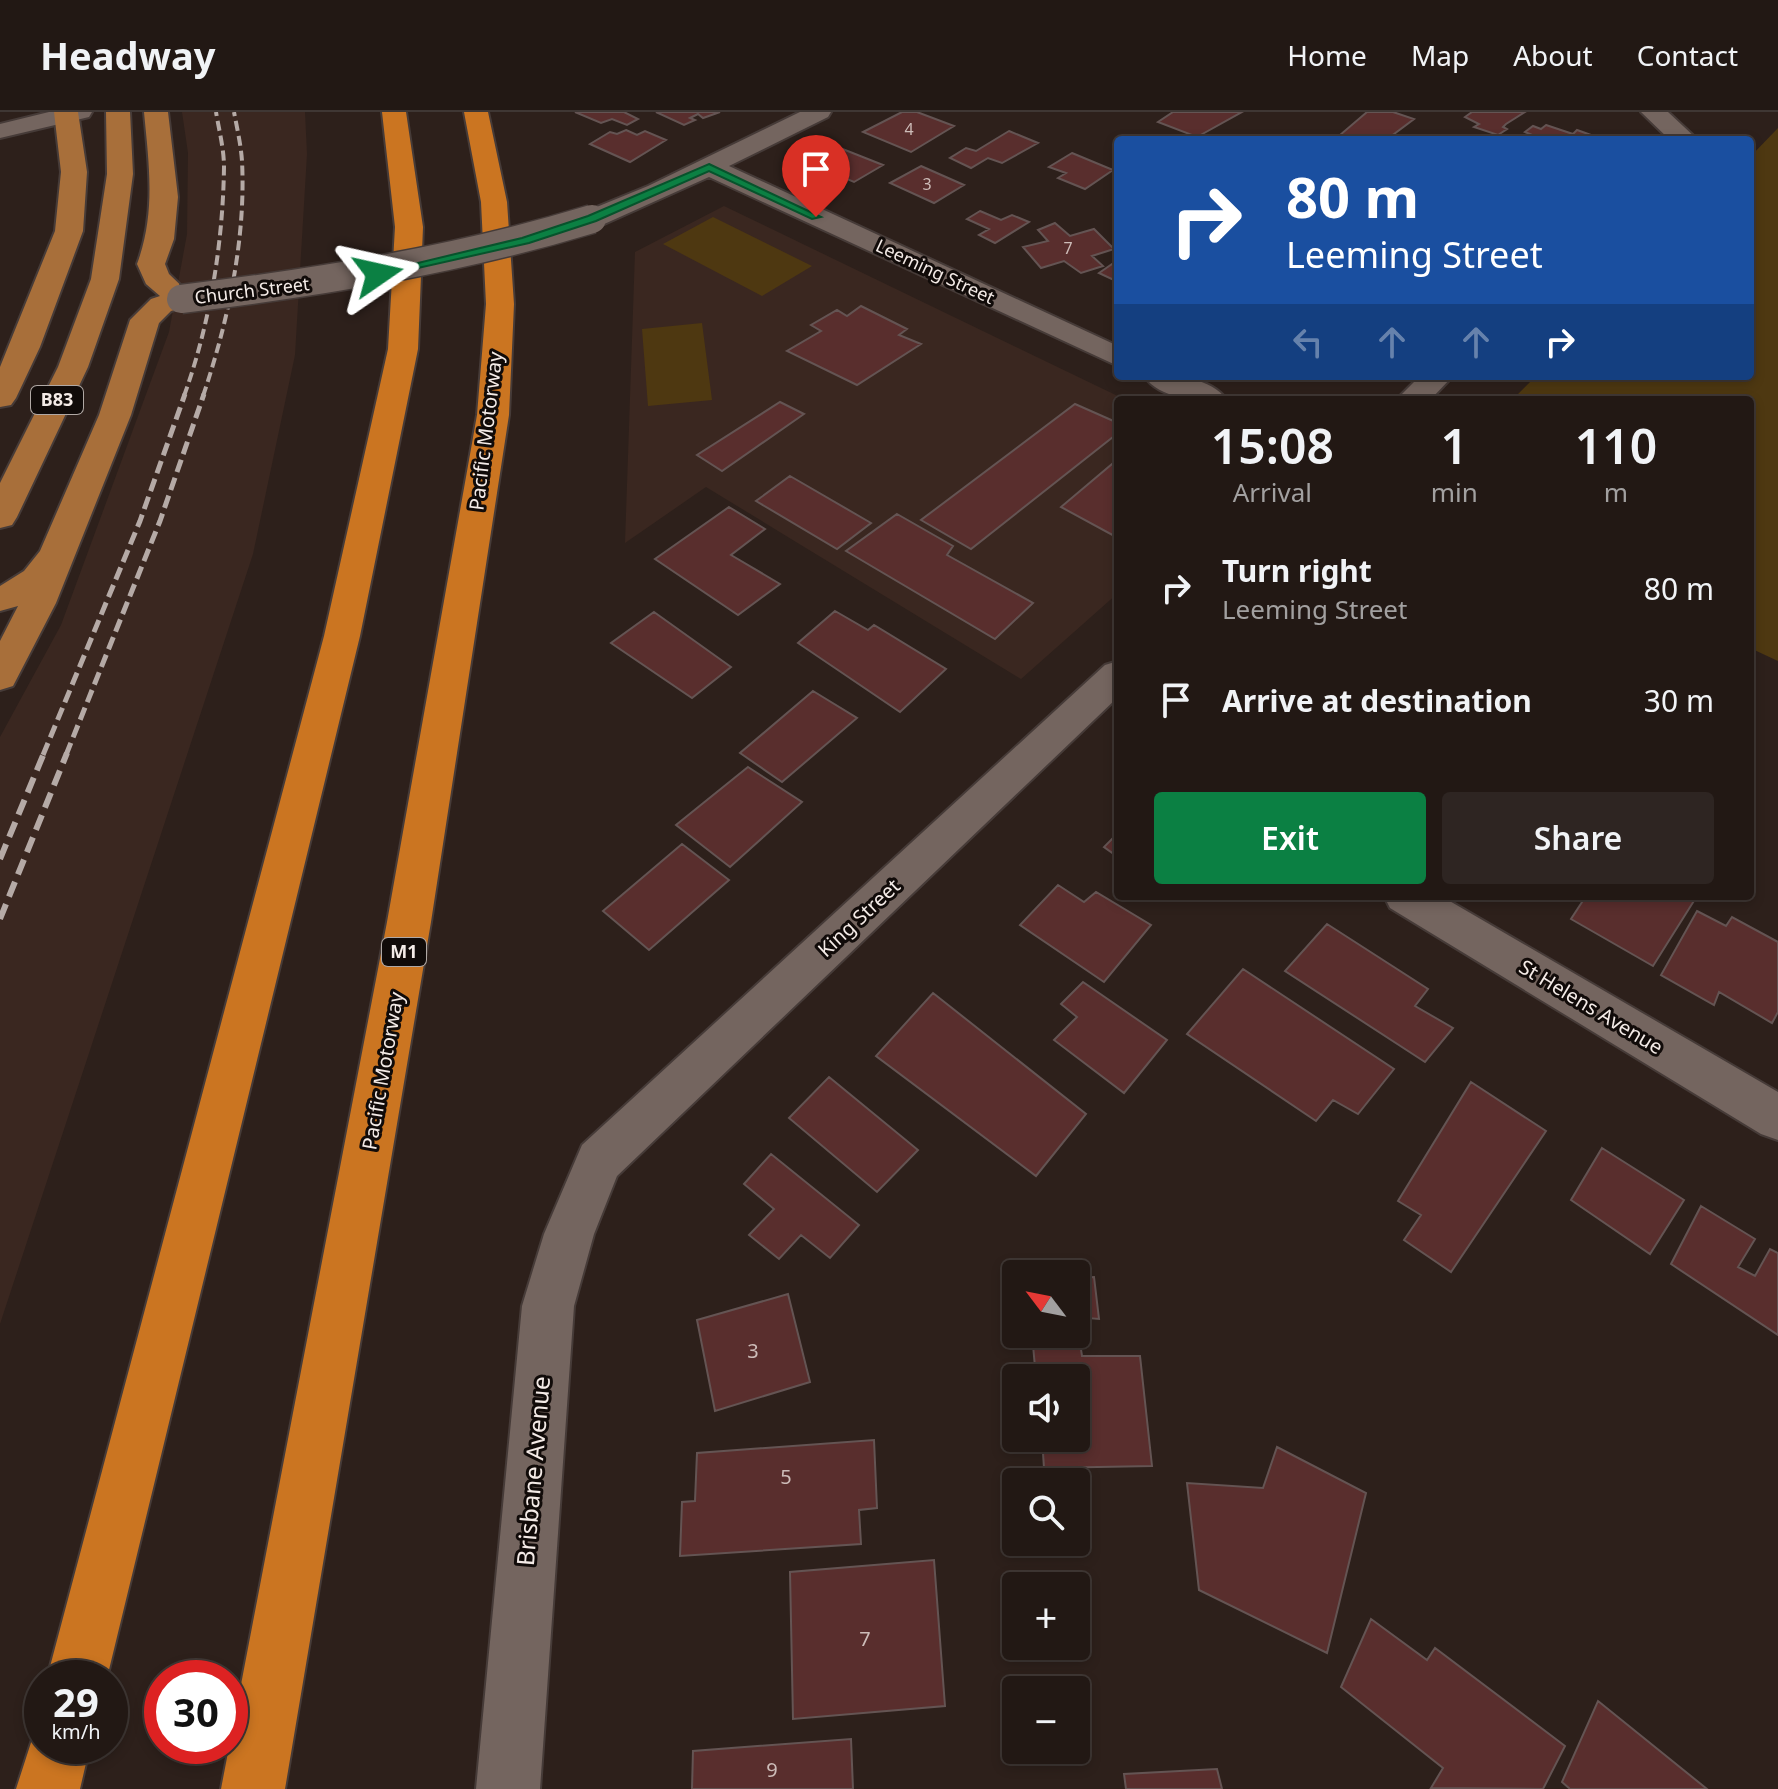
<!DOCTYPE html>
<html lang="en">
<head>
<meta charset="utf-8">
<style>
  :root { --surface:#221814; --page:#2e2522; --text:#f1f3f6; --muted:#a2a0a0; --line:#3f3734; --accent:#0b8043 }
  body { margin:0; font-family:"Noto Sans",sans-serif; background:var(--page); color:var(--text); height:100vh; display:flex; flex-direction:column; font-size:30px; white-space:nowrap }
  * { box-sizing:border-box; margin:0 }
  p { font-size:26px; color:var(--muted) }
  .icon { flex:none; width:44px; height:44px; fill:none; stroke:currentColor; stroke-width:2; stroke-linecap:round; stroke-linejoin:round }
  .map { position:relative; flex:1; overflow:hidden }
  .panel { position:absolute; left:1114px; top:284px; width:640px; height:504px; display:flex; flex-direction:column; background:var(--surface); border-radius:8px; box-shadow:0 4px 12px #0003,0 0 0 2px var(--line) }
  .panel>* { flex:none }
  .banner { position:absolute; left:1114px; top:24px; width:640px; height:244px; border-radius:8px; box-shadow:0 4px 12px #0003,0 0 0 2px var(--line); background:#1a4fa0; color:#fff; overflow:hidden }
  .needle { width:52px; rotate:302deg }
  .tools { position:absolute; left:1002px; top:1148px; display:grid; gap:16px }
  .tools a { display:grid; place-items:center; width:88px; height:88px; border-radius:8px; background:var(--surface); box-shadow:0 4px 12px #0003,0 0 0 2px var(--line); font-size:40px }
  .speed { position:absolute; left:24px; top:1548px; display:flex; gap:16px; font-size:40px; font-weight:700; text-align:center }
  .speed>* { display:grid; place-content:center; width:104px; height:104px; border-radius:50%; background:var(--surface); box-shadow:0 4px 12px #0003,0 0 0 2px var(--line); line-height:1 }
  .speed small { font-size:20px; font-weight:400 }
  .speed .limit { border:12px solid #d22; background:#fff; color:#111 }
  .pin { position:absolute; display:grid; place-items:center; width:68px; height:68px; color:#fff; margin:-82px -34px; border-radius:50% 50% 50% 0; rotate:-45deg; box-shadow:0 0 8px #0007 }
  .pin .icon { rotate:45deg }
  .me { position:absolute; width:88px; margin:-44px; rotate:79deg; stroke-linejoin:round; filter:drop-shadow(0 0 6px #0008) }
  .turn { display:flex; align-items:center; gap:28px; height:168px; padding:0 40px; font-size:36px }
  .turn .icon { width:104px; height:104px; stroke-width:2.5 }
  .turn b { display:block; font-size:56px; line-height:68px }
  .lanes { display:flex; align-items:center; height:76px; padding:0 40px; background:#0003; justify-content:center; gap:40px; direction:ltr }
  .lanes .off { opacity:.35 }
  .eta { display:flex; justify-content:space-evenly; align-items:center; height:136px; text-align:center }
  .eta b { font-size:48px; font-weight:600; line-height:56px }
  .action { display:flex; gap:16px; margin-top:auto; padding:16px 40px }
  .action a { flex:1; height:92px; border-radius:8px; background:var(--accent); color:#fff; font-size:32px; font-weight:600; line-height:92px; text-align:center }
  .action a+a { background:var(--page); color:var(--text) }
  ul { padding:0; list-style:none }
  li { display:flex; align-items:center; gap:24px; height:112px; padding:0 40px }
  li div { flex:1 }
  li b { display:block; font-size:30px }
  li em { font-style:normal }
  header { display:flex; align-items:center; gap:48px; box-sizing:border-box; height:112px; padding:0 40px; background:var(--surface); border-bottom:2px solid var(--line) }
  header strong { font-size:38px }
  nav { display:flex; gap:44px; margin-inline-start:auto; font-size:28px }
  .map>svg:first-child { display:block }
  .built { fill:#3a2720 }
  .green { fill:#4e3811 }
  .building { fill:#592e2d; stroke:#645453; stroke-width:2 }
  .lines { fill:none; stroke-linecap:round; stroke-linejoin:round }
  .minor-casing { stroke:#463b38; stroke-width:4 }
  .primary-casing { stroke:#463b38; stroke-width:4 }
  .motorway-casing { stroke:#463b38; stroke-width:4 }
  .minor { fill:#74655f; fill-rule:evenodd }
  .primary { fill:#a86f3a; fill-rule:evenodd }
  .motorway { fill:#cb7521; fill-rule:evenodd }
  .rail-far2 { stroke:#b5aaa6; stroke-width:4; stroke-dasharray:10 5; stroke-linecap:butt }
  .rail-far1 { stroke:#b5aaa6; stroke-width:5; stroke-dasharray:13 6; stroke-linecap:butt }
  .rail { stroke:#b5aaa6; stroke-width:6; stroke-dasharray:16 8; stroke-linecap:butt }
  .minor-bridge-casing { stroke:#463b38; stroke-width:31; stroke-linecap:butt }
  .minor-bridge { stroke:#74655f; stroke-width:28 }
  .route { fill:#0b8043; stroke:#07532c; stroke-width:2 }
  .labels { text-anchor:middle; stroke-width:6; stroke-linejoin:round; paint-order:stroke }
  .number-label { font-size:16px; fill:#cdbcb8 }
  .far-street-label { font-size:18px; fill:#f4ebe7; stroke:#110b09 }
  .shield { fill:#110b09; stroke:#b0a8a4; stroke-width:2 }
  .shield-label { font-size:18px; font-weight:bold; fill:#f4ebe7 }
  .street-label { font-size:20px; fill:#f4ebe7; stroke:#110b09 }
  .near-number-label { font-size:20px; fill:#cdbcb8 }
  .near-street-label { font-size:24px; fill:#f4ebe7; stroke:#110b09 }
</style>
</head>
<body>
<header>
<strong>Headway</strong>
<nav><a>Home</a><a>Map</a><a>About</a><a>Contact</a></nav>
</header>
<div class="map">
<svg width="1778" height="1677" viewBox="0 0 1778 1677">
  <rect width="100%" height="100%" fill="#2d201b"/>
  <!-- built -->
  <path class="built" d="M182,0H305L307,42L295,243L253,442L0,1212V625L61,513L169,220L187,122L188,41Z
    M724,94L1126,288H1118V481L1021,567L706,375L625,431L635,140Z"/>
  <!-- green -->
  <path class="green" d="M1778,16V549L1750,536V288H1512L1536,264H1750V45Z
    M713,105L812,154L762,184L663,132Z
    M702,211L712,288L648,294L642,217Z"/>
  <!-- building -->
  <path class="building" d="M575,0H624L638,7L627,13L612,7L601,11Z
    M656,0H720L703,6L698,2L690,6L695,8L684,13Z
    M902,0H917L954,14L911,40L863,20Z
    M1173,0H1242L1197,25L1158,10Z
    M1367,0H1393L1414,7L1386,28H1356L1340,23Z
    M1472,0H1525L1506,12L1503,15L1507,17L1498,23L1474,15L1479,12L1465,5Z
    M1546,13L1573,22L1577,18L1605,28H1540L1542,27L1525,20L1533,14L1541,17Z
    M626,18L637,23L645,19L666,28L630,50L590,32L610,20L617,22Z
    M1009,19L1038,31L1002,51L988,46L971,56L950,46L966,36L976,39Z
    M840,36L883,53L854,70L811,52Z
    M1072,41L1113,58L1085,77L1058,66L1066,61L1049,55Z
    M921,54L964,73L934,91L890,71Z
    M980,99L1001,108L1012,103L1029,110L995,131L979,123L989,117L967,107Z
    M1055,111L1070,124L1094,117L1114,137L1092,144L1103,154L1081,161L1064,149L1041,156L1023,135L1048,129L1038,118Z
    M1118,148V170L1099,161Z
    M861,194L907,217L899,223L921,232L857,273L787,239L821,219L811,213L837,198L847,204Z
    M780,290L804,302L722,359L697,343Z
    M1075,292L1118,311V321L971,437L921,408Z
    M1118,347V426L1061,395Z
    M790,364L871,411L837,437L756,389Z
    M729,395L765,417L731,443L780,472L738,503L655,447Z
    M897,402L953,434L947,443L1033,491L995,527L846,439Z
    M835,499L868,518L874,513L946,557L900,600L798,531Z
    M654,500L731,555L692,586L611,531Z
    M813,579L857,606L782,670L740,641Z
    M748,655L802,690L730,755L676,713Z
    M1118,721V745L1104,735Z
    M682,732L729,768L649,838L603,799Z
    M1058,773L1084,790L1096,780L1151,813L1104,870L1020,813Z
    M1586,784H1697L1653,854L1571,807Z
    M1697,799L1726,814L1732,805L1778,830V900L1772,911L1719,880L1714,893L1661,863Z
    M1327,812L1428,877L1415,894L1453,916L1425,950L1285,859Z
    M1243,857L1394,957L1358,1002L1333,988L1316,1009L1187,922Z
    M1083,870L1167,928L1124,981L1054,928L1077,905L1061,892Z
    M933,881L1086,1002L1036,1064L876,944Z
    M829,965L918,1038L877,1080L789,1006Z
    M1471,970L1546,1019L1451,1160L1404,1128L1421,1103L1398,1089Z
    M1602,1036L1684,1088L1650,1142L1571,1088Z
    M771,1042L859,1113L830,1146L801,1123L779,1147L749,1123L774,1097L744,1072Z
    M1701,1094L1755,1127L1738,1155L1755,1164L1770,1137L1778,1141V1223L1671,1152Z
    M1094,1165L1099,1207L1076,1205L1082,1244H1140L1152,1354L1044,1356L1042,1326H1076V1266H1036L1032,1222H1076V1166Z
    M788,1182L810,1270L715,1299L697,1208Z
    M874,1328L877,1396L859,1398L861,1432L680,1444L682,1390L695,1389L697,1341Z
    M1277,1335L1366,1381L1327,1541L1199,1478L1187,1371L1263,1376Z
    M934,1448L945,1594L793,1607L790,1460Z
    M1371,1507L1427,1548L1435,1536L1565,1634L1543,1677L1431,1676L1443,1656L1341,1575Z
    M1598,1589L1707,1677H1570L1562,1670Z
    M851,1627L853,1677H692L693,1639Z
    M1217,1657L1222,1677H1126L1124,1662Z"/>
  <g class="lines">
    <defs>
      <path id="minor" d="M49,0H92L89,5L0,26V12Z
        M800,0H831L828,5L729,54L1118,234V254L709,65L602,113H582L579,107L582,101L648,74Z
        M1641,0H1668L1698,28H1670Z
        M1144,264C1171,264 1209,263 1227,288C1200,288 1161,289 1144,264Z
        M1420,264H1453L1430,288H1396Z
        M1118,549V585L617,1064L594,1122L574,1194L540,1677H476L522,1194L544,1122L582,1033L1105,553Z
        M1384,784H1441L1778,980V1028L1761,1022L1390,796Z"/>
      <path id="primary" d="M54,0H78L87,60L83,119L40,235L16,286L11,293L0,295V255L55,119L61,60Z
        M106,0H130L133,62L119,167L88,255L17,405L12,413L0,416V371L58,255L91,167L107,62Z
        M144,0H168L178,85L174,127L165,152L169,162L195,187L191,193L171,199L159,211L131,303L56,491L13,574L0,578V529L18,494L0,499V474L24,459L40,439L99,303L130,208L151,187L160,184L146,172L137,152C156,101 149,53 144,0Z"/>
      <path id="motorway" d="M382,0H406L423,115L418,237L360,524L107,1566H47L324,524L388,237L395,115Z
        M464,0H488L507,90L514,192L509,303L431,810L285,1677H221L387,810L477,303L486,192L481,90Z
        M42,1610V1634H90L80,1677H16L37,1612Z"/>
    </defs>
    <!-- minor casing -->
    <use href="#minor" class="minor-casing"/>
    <!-- primary casing -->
    <use href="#primary" class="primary-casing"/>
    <!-- motorway casing -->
    <use href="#motorway" class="motorway-casing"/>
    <!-- minor -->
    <use href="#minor" class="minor"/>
    <!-- primary -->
    <use href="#primary" class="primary"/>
    <!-- motorway -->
    <use href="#motorway" class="motorway"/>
    <!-- rail-far2 -->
    <path class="rail-far2" d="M184,284C210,212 223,131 224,55C224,37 219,18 216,0
      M203,284C228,210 246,127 242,49C241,33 237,16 234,0"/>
    <!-- rail-far1 -->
    <path class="rail-far1" d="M43,643L140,409L185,282
      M66,643L160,409L204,282"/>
    <!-- rail -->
    <path class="rail" d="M0,747L44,641
      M0,807L67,641"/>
    <defs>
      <path id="minor-bridge" d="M181,187C321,170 457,148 592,107"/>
    </defs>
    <!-- minor-bridge casing -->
    <use href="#minor-bridge" class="minor-bridge-casing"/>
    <!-- minor-bridge -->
    <use href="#minor-bridge" class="minor-bridge"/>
  </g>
  <!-- route -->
  <path class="route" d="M709,52L821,105L812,107L709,59L596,109L529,131L378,165L372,162L522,126L588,104Z"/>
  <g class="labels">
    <!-- number labels -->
    <g class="number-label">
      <text x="909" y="23">4</text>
      <text x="927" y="78">3</text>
      <text x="1068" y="142">7</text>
    </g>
    <!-- far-street labels -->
    <g class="far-street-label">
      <text transform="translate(935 160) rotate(25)" y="6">Leeming Street</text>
      <text transform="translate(252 179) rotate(-7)" y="6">Church Street</text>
    </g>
    <!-- shield labels -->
    <g class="shield">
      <rect x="31" y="274" width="52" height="28" rx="6"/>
      <rect x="382" y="826" width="44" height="28" rx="6"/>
    </g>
    <g class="shield-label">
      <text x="57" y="294">B83</text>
      <text x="404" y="846">M1</text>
    </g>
    <!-- street labels -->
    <g class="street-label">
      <text transform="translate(486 319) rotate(-83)" y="7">Pacific Motorway</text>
      <text transform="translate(859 806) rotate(-43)" y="7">King Street</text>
      <text transform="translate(1591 895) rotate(31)" y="7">St Helens Avenue</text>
      <text transform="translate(383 959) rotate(-80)" y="7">Pacific Motorway</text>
    </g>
    <!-- near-number labels -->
    <g class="near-number-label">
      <text x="753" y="1246">3</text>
      <text x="786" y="1372">5</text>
      <text x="865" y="1534">7</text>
      <text x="772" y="1665">9</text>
    </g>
    <!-- near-street labels -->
    <g class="near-street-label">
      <text transform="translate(534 1359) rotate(-85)" y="8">Brisbane Avenue</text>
    </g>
  </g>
</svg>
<div class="tools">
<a><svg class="needle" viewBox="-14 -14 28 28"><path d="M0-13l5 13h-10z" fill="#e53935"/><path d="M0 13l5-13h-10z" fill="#a2a0a0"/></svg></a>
<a><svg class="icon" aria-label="sound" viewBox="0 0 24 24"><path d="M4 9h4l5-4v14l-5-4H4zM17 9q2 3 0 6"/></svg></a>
<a><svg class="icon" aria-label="search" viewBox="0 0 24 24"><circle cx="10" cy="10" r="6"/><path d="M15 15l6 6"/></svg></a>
<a>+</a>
<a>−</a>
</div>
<div class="speed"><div>29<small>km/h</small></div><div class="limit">30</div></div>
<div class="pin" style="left:816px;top:105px;background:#d93025"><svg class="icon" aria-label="arrive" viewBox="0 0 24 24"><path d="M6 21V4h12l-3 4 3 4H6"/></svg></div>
<svg class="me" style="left:378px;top:162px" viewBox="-20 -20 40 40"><path d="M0-17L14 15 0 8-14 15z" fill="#0b8043" stroke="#fff" stroke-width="4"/></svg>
<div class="banner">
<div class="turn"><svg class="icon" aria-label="right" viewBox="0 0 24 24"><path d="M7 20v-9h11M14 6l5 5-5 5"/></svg><div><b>80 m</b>Leeming Street</div></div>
<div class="lanes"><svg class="icon off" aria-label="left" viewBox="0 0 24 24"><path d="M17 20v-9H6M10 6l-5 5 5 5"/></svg><svg class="icon off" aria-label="ahead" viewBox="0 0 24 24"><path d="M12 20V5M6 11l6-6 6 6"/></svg><svg class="icon off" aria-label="ahead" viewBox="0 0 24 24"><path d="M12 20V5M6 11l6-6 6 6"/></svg><svg class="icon" aria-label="right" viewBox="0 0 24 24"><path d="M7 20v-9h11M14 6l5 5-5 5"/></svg></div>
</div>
<section class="panel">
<div class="eta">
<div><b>15:08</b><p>Arrival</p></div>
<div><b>1</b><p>min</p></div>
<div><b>110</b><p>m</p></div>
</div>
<ul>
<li><svg class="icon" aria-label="right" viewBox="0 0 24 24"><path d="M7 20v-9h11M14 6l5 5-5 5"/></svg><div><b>Turn right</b><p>Leeming Street</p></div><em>80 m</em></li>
<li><svg class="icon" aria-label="arrive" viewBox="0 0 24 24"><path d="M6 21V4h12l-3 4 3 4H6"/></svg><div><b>Arrive at destination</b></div><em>30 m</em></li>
</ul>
<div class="action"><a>Exit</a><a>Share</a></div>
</section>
</div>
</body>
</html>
